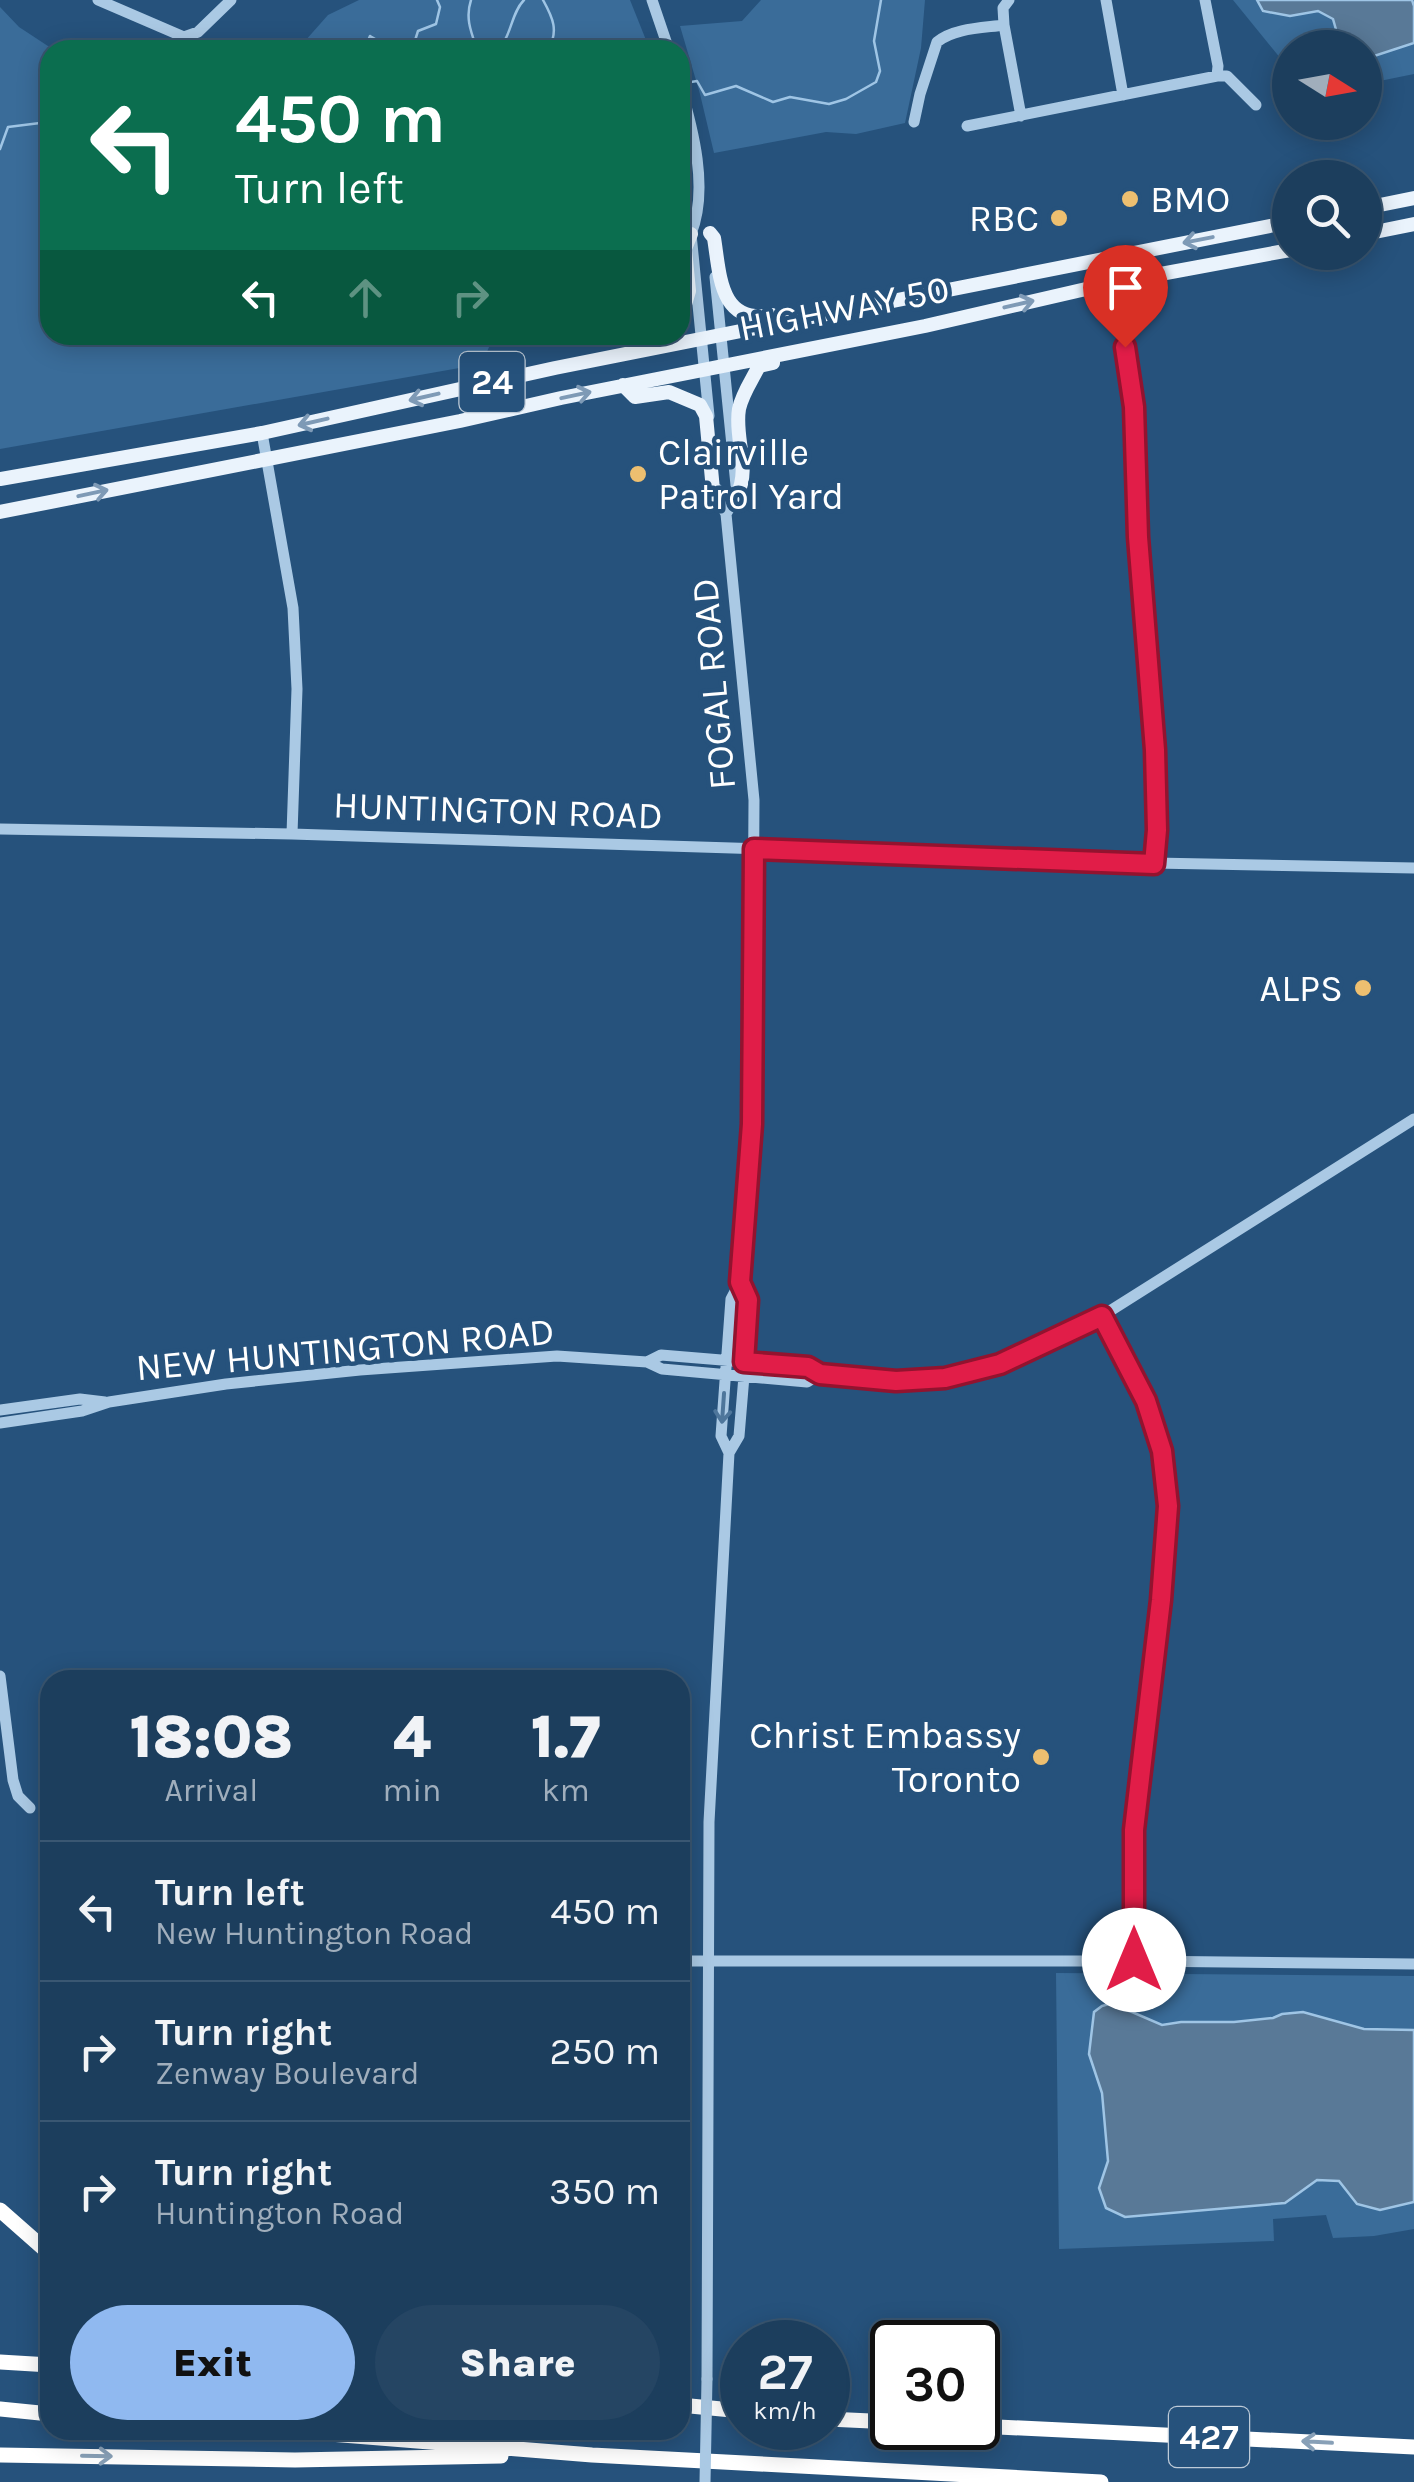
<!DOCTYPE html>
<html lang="en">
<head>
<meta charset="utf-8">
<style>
  :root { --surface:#1c3e5d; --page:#254563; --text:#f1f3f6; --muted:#a0aebc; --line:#3a5772; --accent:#90b9f0 }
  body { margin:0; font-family:Karla,sans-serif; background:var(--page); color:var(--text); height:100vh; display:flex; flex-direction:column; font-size:38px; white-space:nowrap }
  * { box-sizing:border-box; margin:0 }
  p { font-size:32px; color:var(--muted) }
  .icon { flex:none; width:55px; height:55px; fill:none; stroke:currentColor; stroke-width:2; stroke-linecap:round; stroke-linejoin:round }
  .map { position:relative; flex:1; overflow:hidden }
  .panel { position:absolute; left:40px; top:1670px; width:650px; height:770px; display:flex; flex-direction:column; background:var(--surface); border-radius:30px; box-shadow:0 5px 25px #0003,0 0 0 2px var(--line) }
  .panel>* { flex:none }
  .hud { position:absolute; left:40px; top:40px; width:650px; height:305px; border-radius:30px; box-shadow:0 5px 25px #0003,0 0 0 2px var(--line); background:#0b6e4f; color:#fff; overflow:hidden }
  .needle { width:65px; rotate:101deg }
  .buttons { position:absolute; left:1272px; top:30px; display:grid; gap:20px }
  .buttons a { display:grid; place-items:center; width:110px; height:110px; border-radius:50%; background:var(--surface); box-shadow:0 5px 25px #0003,0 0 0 2px var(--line); font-size:50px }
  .speed { position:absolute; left:720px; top:2320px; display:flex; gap:20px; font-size:50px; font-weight:700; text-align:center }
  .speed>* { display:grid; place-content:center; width:130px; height:130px; border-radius:50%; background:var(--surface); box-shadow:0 5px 25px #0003,0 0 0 2px var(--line); line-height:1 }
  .speed small { font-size:25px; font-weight:400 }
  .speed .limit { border:5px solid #111; border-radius:15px; background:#fff; color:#111 }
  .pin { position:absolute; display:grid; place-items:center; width:85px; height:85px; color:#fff; margin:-102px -42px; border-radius:50% 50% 50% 0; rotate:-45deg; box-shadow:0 0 10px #0007 }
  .pin .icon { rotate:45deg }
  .me { position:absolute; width:110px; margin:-55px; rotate:0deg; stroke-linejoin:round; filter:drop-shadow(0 0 8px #0008) }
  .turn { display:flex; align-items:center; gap:35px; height:210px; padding:0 30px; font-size:45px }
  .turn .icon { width:130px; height:130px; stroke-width:2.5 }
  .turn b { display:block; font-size:70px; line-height:85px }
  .lanes { display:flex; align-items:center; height:95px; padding:0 30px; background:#0003; justify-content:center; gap:50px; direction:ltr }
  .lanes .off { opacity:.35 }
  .eta { display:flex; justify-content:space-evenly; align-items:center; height:170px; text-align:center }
  .eta b { font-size:60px; font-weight:800; line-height:70px }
  .primary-button { display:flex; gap:20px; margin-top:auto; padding:20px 30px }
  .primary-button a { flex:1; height:115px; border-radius:60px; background:var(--accent); color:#111; font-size:40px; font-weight:800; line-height:115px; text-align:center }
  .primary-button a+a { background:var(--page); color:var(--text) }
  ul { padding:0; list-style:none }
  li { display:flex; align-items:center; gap:30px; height:140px; padding:0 30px; border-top:2px solid var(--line) }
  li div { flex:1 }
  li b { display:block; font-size:38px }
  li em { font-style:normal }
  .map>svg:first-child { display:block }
  .green { fill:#3a6c99 }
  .water { fill:#597997; stroke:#9fc5e5; stroke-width:2.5 }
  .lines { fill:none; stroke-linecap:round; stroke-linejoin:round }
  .stream { stroke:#9fc5e5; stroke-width:2.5 }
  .minor { stroke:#aac9e4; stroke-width:11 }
  .major { stroke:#eaf3fc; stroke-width:14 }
  .highway { stroke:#fff; stroke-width:15 }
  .minor-bridge { stroke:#aac9e4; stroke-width:11 }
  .oneway { stroke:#7e9ab6 }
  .oneway2 { stroke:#4e769b }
  .oneway3 { stroke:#88a0b7 }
  .route-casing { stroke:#92132f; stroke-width:25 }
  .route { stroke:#e11d48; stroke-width:18 }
  .poi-dot { fill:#edbf70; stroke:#26527c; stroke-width:4 }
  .labels { text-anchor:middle; stroke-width:9; stroke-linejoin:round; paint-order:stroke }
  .shield { fill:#26527c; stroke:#becbd8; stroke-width:2.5 }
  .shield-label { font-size:35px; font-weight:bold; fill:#fff }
  .poi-label { font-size:38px; fill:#fff; stroke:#26527c; text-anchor:end }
  .street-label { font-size:38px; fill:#fff; stroke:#26527c }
</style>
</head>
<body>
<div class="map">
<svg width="1414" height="2482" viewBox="0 0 1414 2482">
  <rect width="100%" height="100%" fill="#26527c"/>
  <!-- green -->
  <path class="green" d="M359,0H630L650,50H297L328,15Z
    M761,0H925L921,48L905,123L856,134L826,132L714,153L700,94L680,26L742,21Z
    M1233,0H1414V74L1365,84V48H1290V70Z
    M0,7L19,27L54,50H50V335H494L482,364L0,449Z
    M1056,1973L1414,1976V2229L1374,2236L1333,2238L1326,2215L1273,2219L1274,2241L1059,2249Z"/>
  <!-- water -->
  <path class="water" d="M1257,0H1412L1414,6V43L1365,59V48L1341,47L1333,19L1318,11L1290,16L1263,11Z
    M1109,2004L1132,2012L1162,2025L1181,2022H1234L1273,2018L1282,2014L1303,2012L1364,2029L1414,2030V2202L1380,2210L1357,2204L1339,2181L1317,2180L1285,2203L1125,2217L1106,2208L1099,2188L1108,2161L1102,2093L1089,2054L1094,2012L1102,2006Z"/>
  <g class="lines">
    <!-- stream -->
    <path class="stream" d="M471,0C465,18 471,32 477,49L485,50
      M543,0C553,18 559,31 548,50
      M364,50L370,36L394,50
      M412,50L418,31L436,24L440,7L437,0
      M496,50C512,39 510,14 524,0
      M685,83L697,81L705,95L736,86L773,102L790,97L829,104L846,99L876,82L880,71L874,41L881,0
      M0,149L8,127L40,123L50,127"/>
    <!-- minor -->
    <path class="minor" d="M98,0L184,37L198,32L231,0
      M652,0L669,50
      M1106,0L1123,95
      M1004,25L1021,116
      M1217,76H1227L1256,105
      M680,85C693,129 709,189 691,234L709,416
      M914,122L920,94L937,42C954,28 983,28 1004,25L1003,8L1009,0
      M967,126L1217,76L1218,66L1205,0
      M715,277L737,495L726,514
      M1112,283L1134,407L1137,537L1155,750L1157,830L1154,863
      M262,433L293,608L297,689L292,834
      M0,829L292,834L1042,858L1154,863L1414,868
      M1102,1316L1146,1401L1162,1451L1167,1506L1161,1600L1135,1830L1134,1961
      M647,1362L661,1355L808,1367L820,1374L896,1381L961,1375L1000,1364L1102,1316L1414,1119
      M0,1410L80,1399L105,1402
      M0,1423L82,1411L109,1402L226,1384L360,1370L557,1356L647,1362L662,1369L807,1382L820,1374
      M729,1453L739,1436L744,1376L749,1300L740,1282
      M0,1676L13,1780L18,1796L30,1808
      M680,1961H1134L1414,1964
      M707,2379L709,1822L729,1453L721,1436L731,1299L740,1282L752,1124L754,800L726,514L717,497V489"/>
    <!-- major -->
    <path class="major" d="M1365,208L1414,198
      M710,233L714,238C720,274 719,325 772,315
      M1365,234L1414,224
      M680,321L689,291L685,249L691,234
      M623,385L635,397L669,392L700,405L706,416L713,490L717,497
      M0,479L262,433L555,368L1290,222
      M737,495C751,468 734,438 739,409C742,394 752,380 759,366L773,363
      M0,512L460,421L561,398L925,326L1112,283L1290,250"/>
    <!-- highway -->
    <path class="highway" d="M0,2210L50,2254
      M0,2362L50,2365
      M680,2405L742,2411
      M0,2409L50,2414
      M828,2419L892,2422
      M978,2426L1414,2447
      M280,2430L592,2455L1101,2482
      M0,2455L295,2460L501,2456"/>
    <!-- minor-bridge -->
    <path class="minor-bridge" d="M705,2482L707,2379"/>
  </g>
  <!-- one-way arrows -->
  <defs><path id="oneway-shaft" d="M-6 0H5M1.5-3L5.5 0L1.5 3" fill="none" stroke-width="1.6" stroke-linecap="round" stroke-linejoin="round" transform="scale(2.5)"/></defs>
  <g class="oneway">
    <use href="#oneway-shaft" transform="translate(1198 240) rotate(169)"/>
    <use href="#oneway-shaft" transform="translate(1019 304) rotate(-13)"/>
    <use href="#oneway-shaft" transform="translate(576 395) rotate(-12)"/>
    <use href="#oneway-shaft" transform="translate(424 397) rotate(167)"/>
    <use href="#oneway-shaft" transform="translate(313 422) rotate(167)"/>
    <use href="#oneway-shaft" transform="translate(93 493) rotate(-12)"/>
  </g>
  <use class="oneway2" href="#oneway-shaft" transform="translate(723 1408) rotate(94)"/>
  <g class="oneway3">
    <use href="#oneway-shaft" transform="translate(1317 2442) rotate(-177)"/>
    <use href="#oneway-shaft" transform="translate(97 2456) rotate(1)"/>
  </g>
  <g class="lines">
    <defs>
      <path id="route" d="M1125,347L1134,407L1138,537L1155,750L1157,830L1154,864L754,849L752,1124L740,1282L748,1300L744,1362L808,1367L820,1374L896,1381L945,1378L1000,1364L1102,1316L1146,1401L1162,1451L1168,1506L1161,1600L1134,1830V1960"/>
    </defs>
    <!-- route casing -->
    <use href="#route" class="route-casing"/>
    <!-- route -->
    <use href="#route" class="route"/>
  </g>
  <!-- markers -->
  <g class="poi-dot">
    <circle cx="1130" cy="199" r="10"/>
    <circle cx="1059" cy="218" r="10"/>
    <circle cx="638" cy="474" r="10"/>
    <circle cx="1363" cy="988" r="10"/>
    <circle cx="1041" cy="1757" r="10"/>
  </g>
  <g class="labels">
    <!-- shield labels -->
    <g class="shield">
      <rect x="459.5" y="352" width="65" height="60" rx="8"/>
      <rect x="1169" y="2407" width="80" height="60" rx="8"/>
    </g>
    <g class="shield-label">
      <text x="492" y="394">24</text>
      <text x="1209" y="2449">427</text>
    </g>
    <!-- poi labels -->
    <g class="poi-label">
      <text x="1150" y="212" text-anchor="start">BMO</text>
      <text x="1039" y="231">RBC</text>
      <text x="658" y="465" text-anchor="start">Clairville<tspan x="658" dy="44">Patrol Yard</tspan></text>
      <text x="1343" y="1001">ALPS</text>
      <text x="1021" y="1748">Christ Embassy<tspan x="1021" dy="44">Toronto</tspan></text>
    </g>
    <!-- street labels -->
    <g class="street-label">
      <text transform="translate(844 308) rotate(-11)" y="13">HIGHWAY 50</text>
      <text transform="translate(713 684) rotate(-95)" y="13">FOGAL ROAD</text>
      <text transform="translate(498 810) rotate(2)" y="13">HUNTINGTON ROAD</text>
      <text transform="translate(345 1349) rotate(-5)" y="13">NEW HUNTINGTON ROAD</text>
    </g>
  </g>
</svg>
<div class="buttons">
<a><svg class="needle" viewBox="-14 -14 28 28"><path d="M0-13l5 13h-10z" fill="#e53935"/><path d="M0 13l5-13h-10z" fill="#a0aebc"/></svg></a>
<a><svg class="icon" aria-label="search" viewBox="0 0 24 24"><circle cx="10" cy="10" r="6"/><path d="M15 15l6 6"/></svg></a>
</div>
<div class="speed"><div>27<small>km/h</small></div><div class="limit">30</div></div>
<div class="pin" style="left:1125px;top:347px;background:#d93025"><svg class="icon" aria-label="arrive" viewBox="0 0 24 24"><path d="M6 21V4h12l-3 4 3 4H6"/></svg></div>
<svg class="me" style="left:1134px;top:1960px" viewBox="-20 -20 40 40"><circle r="19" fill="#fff"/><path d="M0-13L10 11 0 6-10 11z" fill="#e11d48"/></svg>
<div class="hud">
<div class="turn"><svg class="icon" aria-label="left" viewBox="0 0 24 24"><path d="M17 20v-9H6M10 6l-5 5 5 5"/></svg><div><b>450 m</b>Turn left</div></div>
<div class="lanes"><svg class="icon" aria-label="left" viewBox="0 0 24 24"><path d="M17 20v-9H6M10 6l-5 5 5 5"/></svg><svg class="icon off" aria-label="ahead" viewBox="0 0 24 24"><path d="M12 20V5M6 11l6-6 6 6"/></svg><svg class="icon off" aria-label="right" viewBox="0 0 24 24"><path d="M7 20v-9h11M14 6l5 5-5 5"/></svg></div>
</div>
<section class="panel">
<div class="eta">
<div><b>18:08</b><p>Arrival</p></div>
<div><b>4</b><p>min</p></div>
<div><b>1.7</b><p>km</p></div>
</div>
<ul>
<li><svg class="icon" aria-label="left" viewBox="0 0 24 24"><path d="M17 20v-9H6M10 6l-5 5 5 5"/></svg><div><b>Turn left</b><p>New Huntington Road</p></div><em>450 m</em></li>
<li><svg class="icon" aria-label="right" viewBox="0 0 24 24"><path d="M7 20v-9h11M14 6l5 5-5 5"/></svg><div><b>Turn right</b><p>Zenway Boulevard</p></div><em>250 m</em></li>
<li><svg class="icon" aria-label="right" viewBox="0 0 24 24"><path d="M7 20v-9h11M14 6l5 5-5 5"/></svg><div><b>Turn right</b><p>Huntington Road</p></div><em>350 m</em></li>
</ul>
<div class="primary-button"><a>Exit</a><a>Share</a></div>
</section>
</div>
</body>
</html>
